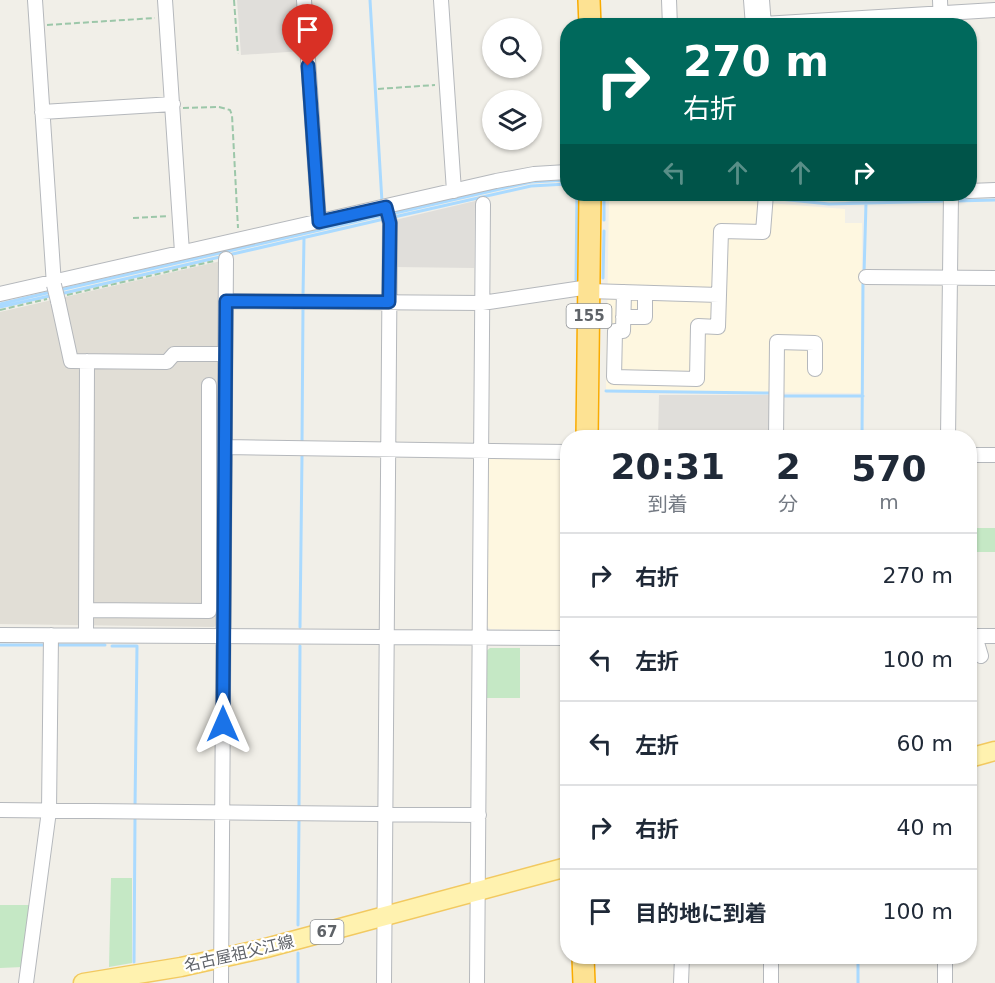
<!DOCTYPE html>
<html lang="ja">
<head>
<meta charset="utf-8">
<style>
  :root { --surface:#fff; --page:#f2f2f3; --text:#1f2937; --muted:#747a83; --line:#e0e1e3 }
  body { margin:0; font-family:"DejaVu Sans","Noto Sans JP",sans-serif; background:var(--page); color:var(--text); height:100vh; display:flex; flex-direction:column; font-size:22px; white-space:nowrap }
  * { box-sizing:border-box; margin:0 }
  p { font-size:20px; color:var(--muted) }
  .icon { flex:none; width:33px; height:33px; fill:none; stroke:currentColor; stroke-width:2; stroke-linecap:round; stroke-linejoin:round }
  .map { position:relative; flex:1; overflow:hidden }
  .panel { position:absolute; left:560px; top:430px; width:417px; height:534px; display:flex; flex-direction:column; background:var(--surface); border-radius:24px; box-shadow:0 2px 4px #0004 }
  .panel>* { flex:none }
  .guide { position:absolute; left:560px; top:18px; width:417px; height:183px; border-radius:24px; box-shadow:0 2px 4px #0004; background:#00695c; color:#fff; overflow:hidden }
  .tools { position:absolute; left:482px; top:18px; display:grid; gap:12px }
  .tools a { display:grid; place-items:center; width:60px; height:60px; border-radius:50%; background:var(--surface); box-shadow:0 2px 4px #0004; font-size:30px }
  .pin { position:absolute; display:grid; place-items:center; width:51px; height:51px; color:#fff; margin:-62px -26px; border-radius:50% 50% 50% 0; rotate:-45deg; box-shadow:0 0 6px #0007 }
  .pin .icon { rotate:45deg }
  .me { position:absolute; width:66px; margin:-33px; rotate:0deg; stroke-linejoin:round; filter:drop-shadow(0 0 4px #0008) }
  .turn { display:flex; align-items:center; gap:21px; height:126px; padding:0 24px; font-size:27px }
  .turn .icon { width:78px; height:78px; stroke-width:2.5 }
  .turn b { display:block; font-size:42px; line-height:51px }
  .lanes { display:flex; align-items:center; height:57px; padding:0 24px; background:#0003; justify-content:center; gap:30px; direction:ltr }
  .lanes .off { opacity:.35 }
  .eta { display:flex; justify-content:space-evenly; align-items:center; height:102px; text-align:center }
  .eta b { font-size:36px; font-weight:800; line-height:42px }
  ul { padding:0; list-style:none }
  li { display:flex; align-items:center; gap:18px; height:84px; padding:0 24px; border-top:2px solid var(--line) }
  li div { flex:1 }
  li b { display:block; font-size:22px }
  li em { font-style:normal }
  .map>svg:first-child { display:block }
  .commercial { fill:#fef7e0 }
  .industrial { fill:#e0deda }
  .education { fill:#e1ded6 }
  .green { fill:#c5e8c5 }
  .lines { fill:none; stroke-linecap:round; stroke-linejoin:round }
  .stream { stroke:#aadaff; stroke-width:3 }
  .minor-casing { stroke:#b5b8bc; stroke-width:16 }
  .major-casing { stroke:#f2c960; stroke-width:21 }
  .highway-casing { stroke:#f9ab00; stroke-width:24 }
  .path { stroke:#9cc7a9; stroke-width:2; stroke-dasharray:6 3; stroke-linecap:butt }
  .minor { stroke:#fff; stroke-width:14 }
  .major { stroke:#fff2af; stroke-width:18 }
  .highway { stroke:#fde293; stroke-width:21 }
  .minor-bridge-casing { stroke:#b5b8bc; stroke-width:16; stroke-linecap:butt }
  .minor-bridge { stroke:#fff; stroke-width:14 }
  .route-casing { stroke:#114b97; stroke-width:15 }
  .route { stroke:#1a73e8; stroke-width:10 }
  .labels { text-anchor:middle; stroke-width:4.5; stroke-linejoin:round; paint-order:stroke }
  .shield { fill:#fff; stroke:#8f9295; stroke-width:1.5 }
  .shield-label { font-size:15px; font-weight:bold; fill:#5f6368 }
  .street-label { font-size:16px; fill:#5f6368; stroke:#fff }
</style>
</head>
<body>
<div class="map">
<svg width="995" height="983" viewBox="0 0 995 983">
  <rect width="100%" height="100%" fill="#f1efe8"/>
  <!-- commercial -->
  <path class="commercial" d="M609,194H652L845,209V223H862L861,393L606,391Z
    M491,457H567L566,630L490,629L485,624V461Z"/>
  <!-- industrial -->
  <path class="industrial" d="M237,0H300L303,51L241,55Z
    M475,201L474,268L395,267V220Z
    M659,395H771V438H658Z"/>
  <!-- education -->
  <path class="education" d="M221,261L219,622L214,627L0,624V312Z"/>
  <!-- green -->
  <path class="green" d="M969,528H995V552H969Z
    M490,648H520V698H484V653Z
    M111,878H132V963L109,967Z
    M0,905H31L23,967L0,968Z"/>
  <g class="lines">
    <!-- stream -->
    <path class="stream" d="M370,0L382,202
      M714,194L763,198
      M770,194L852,200L946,198
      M770,198L829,204L946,201
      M956,198L970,197
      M955,201L995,200
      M391,214L531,182L567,180
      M394,217L531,186L567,184
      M604,220V194
      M864,274L866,203
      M603,278L604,231
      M576,280L577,194
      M60,290L384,215
      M60,294L384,219
      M303,296L304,238
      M0,304L51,292
      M0,307L54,295
      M606,391L771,393
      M781,396H863
      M862,438L863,281
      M302,444L303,307
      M300,627L302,456
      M0,645H46
      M57,645H105
      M112,646H137L135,808
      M299,809L300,646
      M298,925L299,819
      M134,962L135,818
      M298,983V953
      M858,983V957"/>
    <defs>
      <path id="minor" d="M35,0L54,285
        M165,0L182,252
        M304,0L319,222
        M441,0L454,191
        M669,0L670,26
        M751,0L753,26
        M762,0L764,26
        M940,0L941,26
        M763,24L995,10
        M42,112L173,104
        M969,191L995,190
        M866,277L995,278
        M589,291L719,295
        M624,292L623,331H615L614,377L697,379L698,326L718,327L721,231L763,232L766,194
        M0,294L496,181L534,174L567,172
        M58,301L71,361L167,362L174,354H225
        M226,301L482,303L589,287
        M623,317H645V293
        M776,438L777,342L815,343V369
        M948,438L951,194
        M225,447L567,452
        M969,455H995
        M86,610L209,611V385
        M0,635L567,638
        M86,635L87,361
        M969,636H995
        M975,636L981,656
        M0,810L479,815
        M26,983L49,811L51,635
        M221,983L226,259
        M384,983L390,223L386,207
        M477,983L483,204
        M681,983L682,957
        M771,983V957
        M945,983V957"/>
      <path id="major" d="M969,758L995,751
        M83,983L181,967L266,948L567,867"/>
      <path id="highway" d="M589,0L590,26
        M587,438L590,194
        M583,957L584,983"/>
    </defs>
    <!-- minor casing -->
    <use href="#minor" class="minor-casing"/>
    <!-- major casing -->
    <use href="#major" class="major-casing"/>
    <!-- highway casing -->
    <use href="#highway" class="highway-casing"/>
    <!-- path -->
    <path class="path" d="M234,0L238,54
      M47,25L155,18
      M378,89L435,85
      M183,108L219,107L230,110L232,115L238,228
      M133,218L169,216
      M67,295L214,261
      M0,310L47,299"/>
    <!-- minor -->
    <use href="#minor" class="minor"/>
    <!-- major -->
    <use href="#major" class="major"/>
    <!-- highway -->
    <use href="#highway" class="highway"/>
    <defs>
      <path id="minor-bridge" d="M54,285L58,301"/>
    </defs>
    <!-- minor-bridge casing -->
    <use href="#minor-bridge" class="minor-bridge-casing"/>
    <!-- minor-bridge -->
    <use href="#minor-bridge" class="minor-bridge"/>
  </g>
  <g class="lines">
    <defs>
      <path id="route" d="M223,724L226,301L389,302L390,223L386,207L319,222L308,66"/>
    </defs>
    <!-- route casing -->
    <use href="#route" class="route-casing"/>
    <!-- route -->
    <use href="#route" class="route"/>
  </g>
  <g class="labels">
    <!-- shield labels -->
    <g class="shield">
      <rect x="566.5" y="304" width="45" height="24" rx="4.5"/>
      <rect x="310.5" y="920" width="33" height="24" rx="4.5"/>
    </g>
    <g class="shield-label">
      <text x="589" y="321">155</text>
      <text x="327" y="937">67</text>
    </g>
    <!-- street labels -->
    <g class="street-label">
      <text transform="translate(239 953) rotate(-13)" y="6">名古屋祖父江線</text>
    </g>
  </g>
</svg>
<div class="tools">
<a><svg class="icon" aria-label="search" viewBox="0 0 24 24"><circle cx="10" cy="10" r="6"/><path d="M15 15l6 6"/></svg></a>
<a><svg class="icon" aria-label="layers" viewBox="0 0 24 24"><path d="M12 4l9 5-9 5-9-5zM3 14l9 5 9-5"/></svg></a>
</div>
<div class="pin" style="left:308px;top:66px;background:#d93025"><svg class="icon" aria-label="arrive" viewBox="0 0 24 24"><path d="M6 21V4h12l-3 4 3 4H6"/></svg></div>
<svg class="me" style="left:223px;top:724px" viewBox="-20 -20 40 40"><path d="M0-17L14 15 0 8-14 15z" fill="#1a73e8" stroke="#fff" stroke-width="4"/></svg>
<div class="guide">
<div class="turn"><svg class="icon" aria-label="right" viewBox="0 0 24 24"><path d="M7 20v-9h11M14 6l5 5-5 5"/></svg><div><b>270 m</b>右折</div></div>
<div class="lanes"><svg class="icon off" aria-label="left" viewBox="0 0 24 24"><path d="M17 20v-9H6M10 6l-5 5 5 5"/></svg><svg class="icon off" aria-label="ahead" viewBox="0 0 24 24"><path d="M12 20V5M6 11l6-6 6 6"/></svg><svg class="icon off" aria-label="ahead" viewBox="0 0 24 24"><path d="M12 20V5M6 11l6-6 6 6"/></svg><svg class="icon" aria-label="right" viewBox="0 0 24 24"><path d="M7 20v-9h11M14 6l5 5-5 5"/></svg></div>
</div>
<section class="panel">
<div class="eta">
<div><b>20:31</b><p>到着</p></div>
<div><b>2</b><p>分</p></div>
<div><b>570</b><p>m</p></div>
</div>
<ul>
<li><svg class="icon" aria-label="right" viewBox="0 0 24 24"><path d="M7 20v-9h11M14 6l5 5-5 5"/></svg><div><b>右折</b></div><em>270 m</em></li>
<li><svg class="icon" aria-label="left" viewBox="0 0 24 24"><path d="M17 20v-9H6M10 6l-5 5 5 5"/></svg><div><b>左折</b></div><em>100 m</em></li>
<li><svg class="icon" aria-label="left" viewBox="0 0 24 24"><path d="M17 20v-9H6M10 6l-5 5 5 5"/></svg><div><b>左折</b></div><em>60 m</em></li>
<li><svg class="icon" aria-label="right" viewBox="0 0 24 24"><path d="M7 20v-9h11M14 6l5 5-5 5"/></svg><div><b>右折</b></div><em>40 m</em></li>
<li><svg class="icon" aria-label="arrive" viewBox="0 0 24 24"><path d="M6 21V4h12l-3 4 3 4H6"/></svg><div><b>目的地に到着</b></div><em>100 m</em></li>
</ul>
</section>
</div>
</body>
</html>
